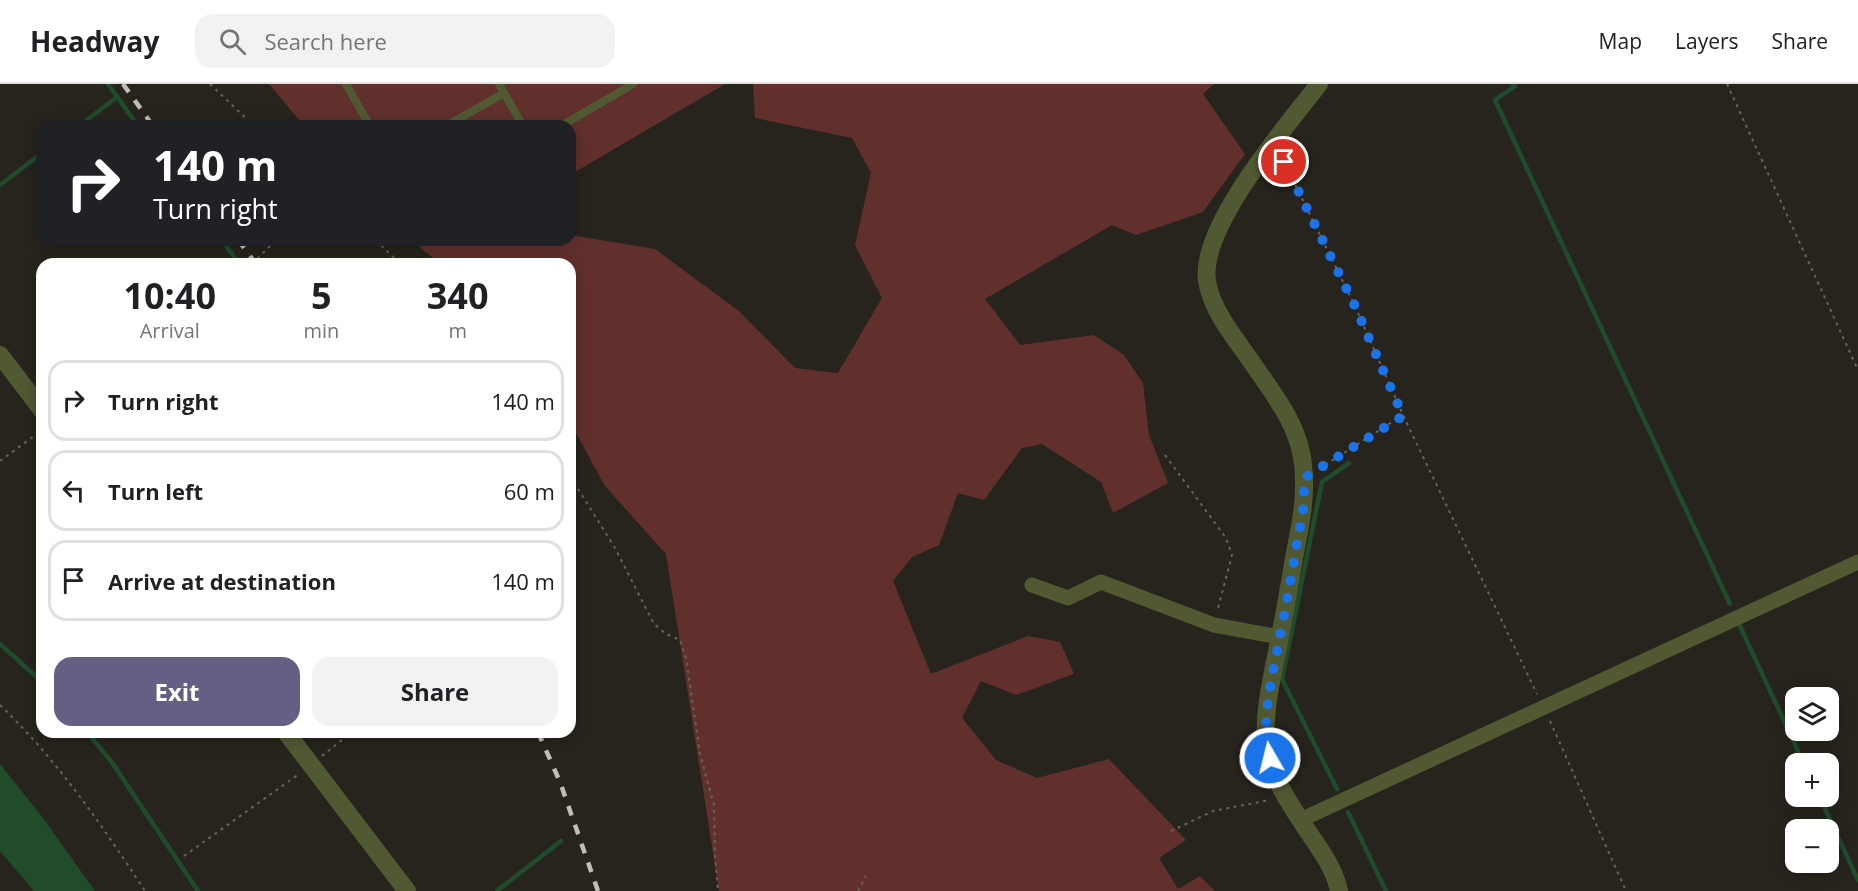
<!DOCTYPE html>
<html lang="en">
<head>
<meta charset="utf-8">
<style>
  :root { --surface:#fff; --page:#f2f2f2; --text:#202124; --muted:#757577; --line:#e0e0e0; --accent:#645f83 }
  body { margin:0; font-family:"Open Sans",sans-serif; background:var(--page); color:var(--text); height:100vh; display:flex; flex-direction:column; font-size:22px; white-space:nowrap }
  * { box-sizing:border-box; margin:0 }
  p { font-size:20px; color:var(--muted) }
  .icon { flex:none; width:33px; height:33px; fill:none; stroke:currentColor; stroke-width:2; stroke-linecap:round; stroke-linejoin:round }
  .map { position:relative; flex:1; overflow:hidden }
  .sheet { position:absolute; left:36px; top:174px; width:540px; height:480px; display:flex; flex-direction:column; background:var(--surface); border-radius:18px; box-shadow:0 3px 15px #0003 }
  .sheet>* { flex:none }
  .banner { position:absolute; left:36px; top:36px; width:540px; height:126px; border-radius:18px; box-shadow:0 3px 15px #0003; background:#202124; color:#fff; overflow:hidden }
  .fabs { position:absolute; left:1785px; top:603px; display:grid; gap:12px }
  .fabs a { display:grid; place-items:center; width:54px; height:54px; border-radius:12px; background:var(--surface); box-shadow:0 3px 15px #0003; font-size:30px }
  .pin { position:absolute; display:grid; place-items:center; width:51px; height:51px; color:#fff; margin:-26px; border:3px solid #fff; border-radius:50%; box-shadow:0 2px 6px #0007 }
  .me { position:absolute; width:66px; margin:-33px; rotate:352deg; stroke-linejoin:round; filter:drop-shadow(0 0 4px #0008) }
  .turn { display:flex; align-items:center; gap:21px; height:126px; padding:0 18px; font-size:27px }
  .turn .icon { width:78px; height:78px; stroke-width:2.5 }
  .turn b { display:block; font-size:42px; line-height:51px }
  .eta { display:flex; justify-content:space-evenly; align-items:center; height:102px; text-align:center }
  .eta b { font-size:36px; font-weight:700; line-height:42px }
  .primary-button { display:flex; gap:12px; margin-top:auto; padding:12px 18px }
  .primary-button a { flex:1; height:69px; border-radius:18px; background:var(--accent); color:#fff; font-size:24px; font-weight:700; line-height:69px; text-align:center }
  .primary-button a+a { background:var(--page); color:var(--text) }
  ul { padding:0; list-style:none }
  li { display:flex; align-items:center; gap:18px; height:81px; margin:0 12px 9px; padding:0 6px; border:3px solid var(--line); border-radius:18px }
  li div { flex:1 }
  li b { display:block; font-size:22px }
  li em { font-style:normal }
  header { display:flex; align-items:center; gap:36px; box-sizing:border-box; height:84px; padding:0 30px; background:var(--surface); border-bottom:2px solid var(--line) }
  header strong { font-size:28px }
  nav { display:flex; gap:33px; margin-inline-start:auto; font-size:21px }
  .search { width:420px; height:54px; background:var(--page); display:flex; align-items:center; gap:15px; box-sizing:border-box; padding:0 21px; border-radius:18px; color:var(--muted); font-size:22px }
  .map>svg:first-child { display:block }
  .green { fill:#61302d }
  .water { fill:#214c2c }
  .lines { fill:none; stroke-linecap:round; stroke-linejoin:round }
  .stream { stroke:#214c2c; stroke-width:4.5 }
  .path { stroke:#66645d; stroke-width:2; stroke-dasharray:3 4.5; stroke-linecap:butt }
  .service { stroke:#515932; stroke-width:8 }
  .minor { stroke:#515932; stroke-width:15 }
  .tertiary { stroke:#515932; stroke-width:18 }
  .rail { stroke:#c0beb9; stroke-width:4.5; stroke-dasharray:10 10; stroke-linecap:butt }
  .route { stroke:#1a73e8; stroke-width:10; stroke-dasharray:0 18 }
</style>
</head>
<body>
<header>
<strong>Headway</strong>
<div class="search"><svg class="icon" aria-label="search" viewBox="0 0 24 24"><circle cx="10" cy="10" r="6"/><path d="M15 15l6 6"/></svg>Search here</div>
<nav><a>Map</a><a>Layers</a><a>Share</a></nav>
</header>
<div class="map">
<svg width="1858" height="807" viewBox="0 0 1858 807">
  <rect width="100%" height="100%" fill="#27241d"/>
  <!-- green -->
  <path class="green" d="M269,0H725L570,91V42H304Z
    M753,0H1214L1203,10L1245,70L1203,128L1136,151L1112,141L985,215L1020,261L1094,251L1124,271L1143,299L1149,351L1168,399L1113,429L1101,398L1042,360L1022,364L984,416L958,409L939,461L912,473L893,497L931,590L1028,552L1060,558L1074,590L1016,611L981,597L962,634L996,676L1037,694L1109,675L1186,756L1159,774L1178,805L1200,792L1215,807H719L666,470L605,402L570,338V180H440L411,156H570V151L655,165L740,228L795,284L838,289L882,214L855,161L871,89L852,54L755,34Z"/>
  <!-- water -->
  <path class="water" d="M0,680L43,734L95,807H34L0,767Z"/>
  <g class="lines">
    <!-- stream -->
    <path class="stream" d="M108,0L138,42
      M1513,0L1515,2L1495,16L1730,520
      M79,42L117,13
      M0,101L42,69
      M222,156L239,180
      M1740,542L1804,680
      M0,560L42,598
      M87,648L111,677L198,807
      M1337,705L1282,595L1322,398L1349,379
      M1819,712L1858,796
      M1348,728L1386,807
      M497,807L561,757"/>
    <!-- path -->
    <path class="path" d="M210,0L254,42
      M1727,0L1858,286
      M1282,74L1354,220L1403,331L1537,610
      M376,156L400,180
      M252,180L276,156
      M1165,371L1226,454L1232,471L1217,528
      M0,377L42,346
      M1319,385L1403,331
      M570,392L615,464L654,540L666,550L680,556L686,574L700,670L714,721L715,772L718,807
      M0,621C57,676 102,741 145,807
      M1550,637L1626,807
      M322,672L352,648
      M1171,747L1213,727L1270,716
      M184,772L299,690
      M858,807L866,792"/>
    <!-- service -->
    <path class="service" d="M346,0L370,42
      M499,0L523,42
      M446,42L504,9
      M561,42L633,0"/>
    <!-- minor -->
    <path class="minor" d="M1032,501L1068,514L1101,498L1214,541L1280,553
      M1301,738L1309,732L1858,478"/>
    <!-- tertiary -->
    <path class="tertiary" d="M1319,0C1286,43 1199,143 1207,197C1212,228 1236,255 1253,280C1274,311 1299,341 1303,380C1307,412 1300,443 1294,474C1289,506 1283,537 1277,568C1271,597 1264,628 1266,658C1270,694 1293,725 1313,755C1324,771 1335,787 1339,807
      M0,271L42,326
      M286,648L407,807"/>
    <!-- rail -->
    <path class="rail" d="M123,0L153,42
      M238,156L256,180
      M538,648L560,698L598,807"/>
  </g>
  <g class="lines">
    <!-- route -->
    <path class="route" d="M1270,674C1260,633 1273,591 1280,552C1289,508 1296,464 1304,421V394L1403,332L1354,220L1284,78"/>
  </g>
</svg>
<div class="fabs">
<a><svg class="icon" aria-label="layers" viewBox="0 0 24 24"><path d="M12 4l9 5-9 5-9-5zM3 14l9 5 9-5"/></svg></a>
<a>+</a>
<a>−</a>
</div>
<div class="pin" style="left:1284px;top:78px;background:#d93025"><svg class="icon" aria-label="arrive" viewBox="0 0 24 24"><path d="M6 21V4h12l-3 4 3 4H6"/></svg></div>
<svg class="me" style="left:1270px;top:674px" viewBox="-20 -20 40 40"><circle r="17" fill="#1a73e8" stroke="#fff" stroke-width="3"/><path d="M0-11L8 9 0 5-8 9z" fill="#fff"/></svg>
<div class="banner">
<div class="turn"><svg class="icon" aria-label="right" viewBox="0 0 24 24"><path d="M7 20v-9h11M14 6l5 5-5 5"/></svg><div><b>140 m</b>Turn right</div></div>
</div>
<section class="sheet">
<div class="eta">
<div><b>10:40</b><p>Arrival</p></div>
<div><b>5</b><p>min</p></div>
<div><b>340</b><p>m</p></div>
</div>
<ul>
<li><svg class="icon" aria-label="right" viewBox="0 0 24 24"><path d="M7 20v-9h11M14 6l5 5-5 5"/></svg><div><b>Turn right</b></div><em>140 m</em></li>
<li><svg class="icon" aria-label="left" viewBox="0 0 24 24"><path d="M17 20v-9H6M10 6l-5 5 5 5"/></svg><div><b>Turn left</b></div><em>60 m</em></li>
<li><svg class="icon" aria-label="arrive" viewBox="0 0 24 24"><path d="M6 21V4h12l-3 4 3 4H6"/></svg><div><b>Arrive at destination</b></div><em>140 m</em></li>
</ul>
<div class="primary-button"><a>Exit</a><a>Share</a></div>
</section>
</div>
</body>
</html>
